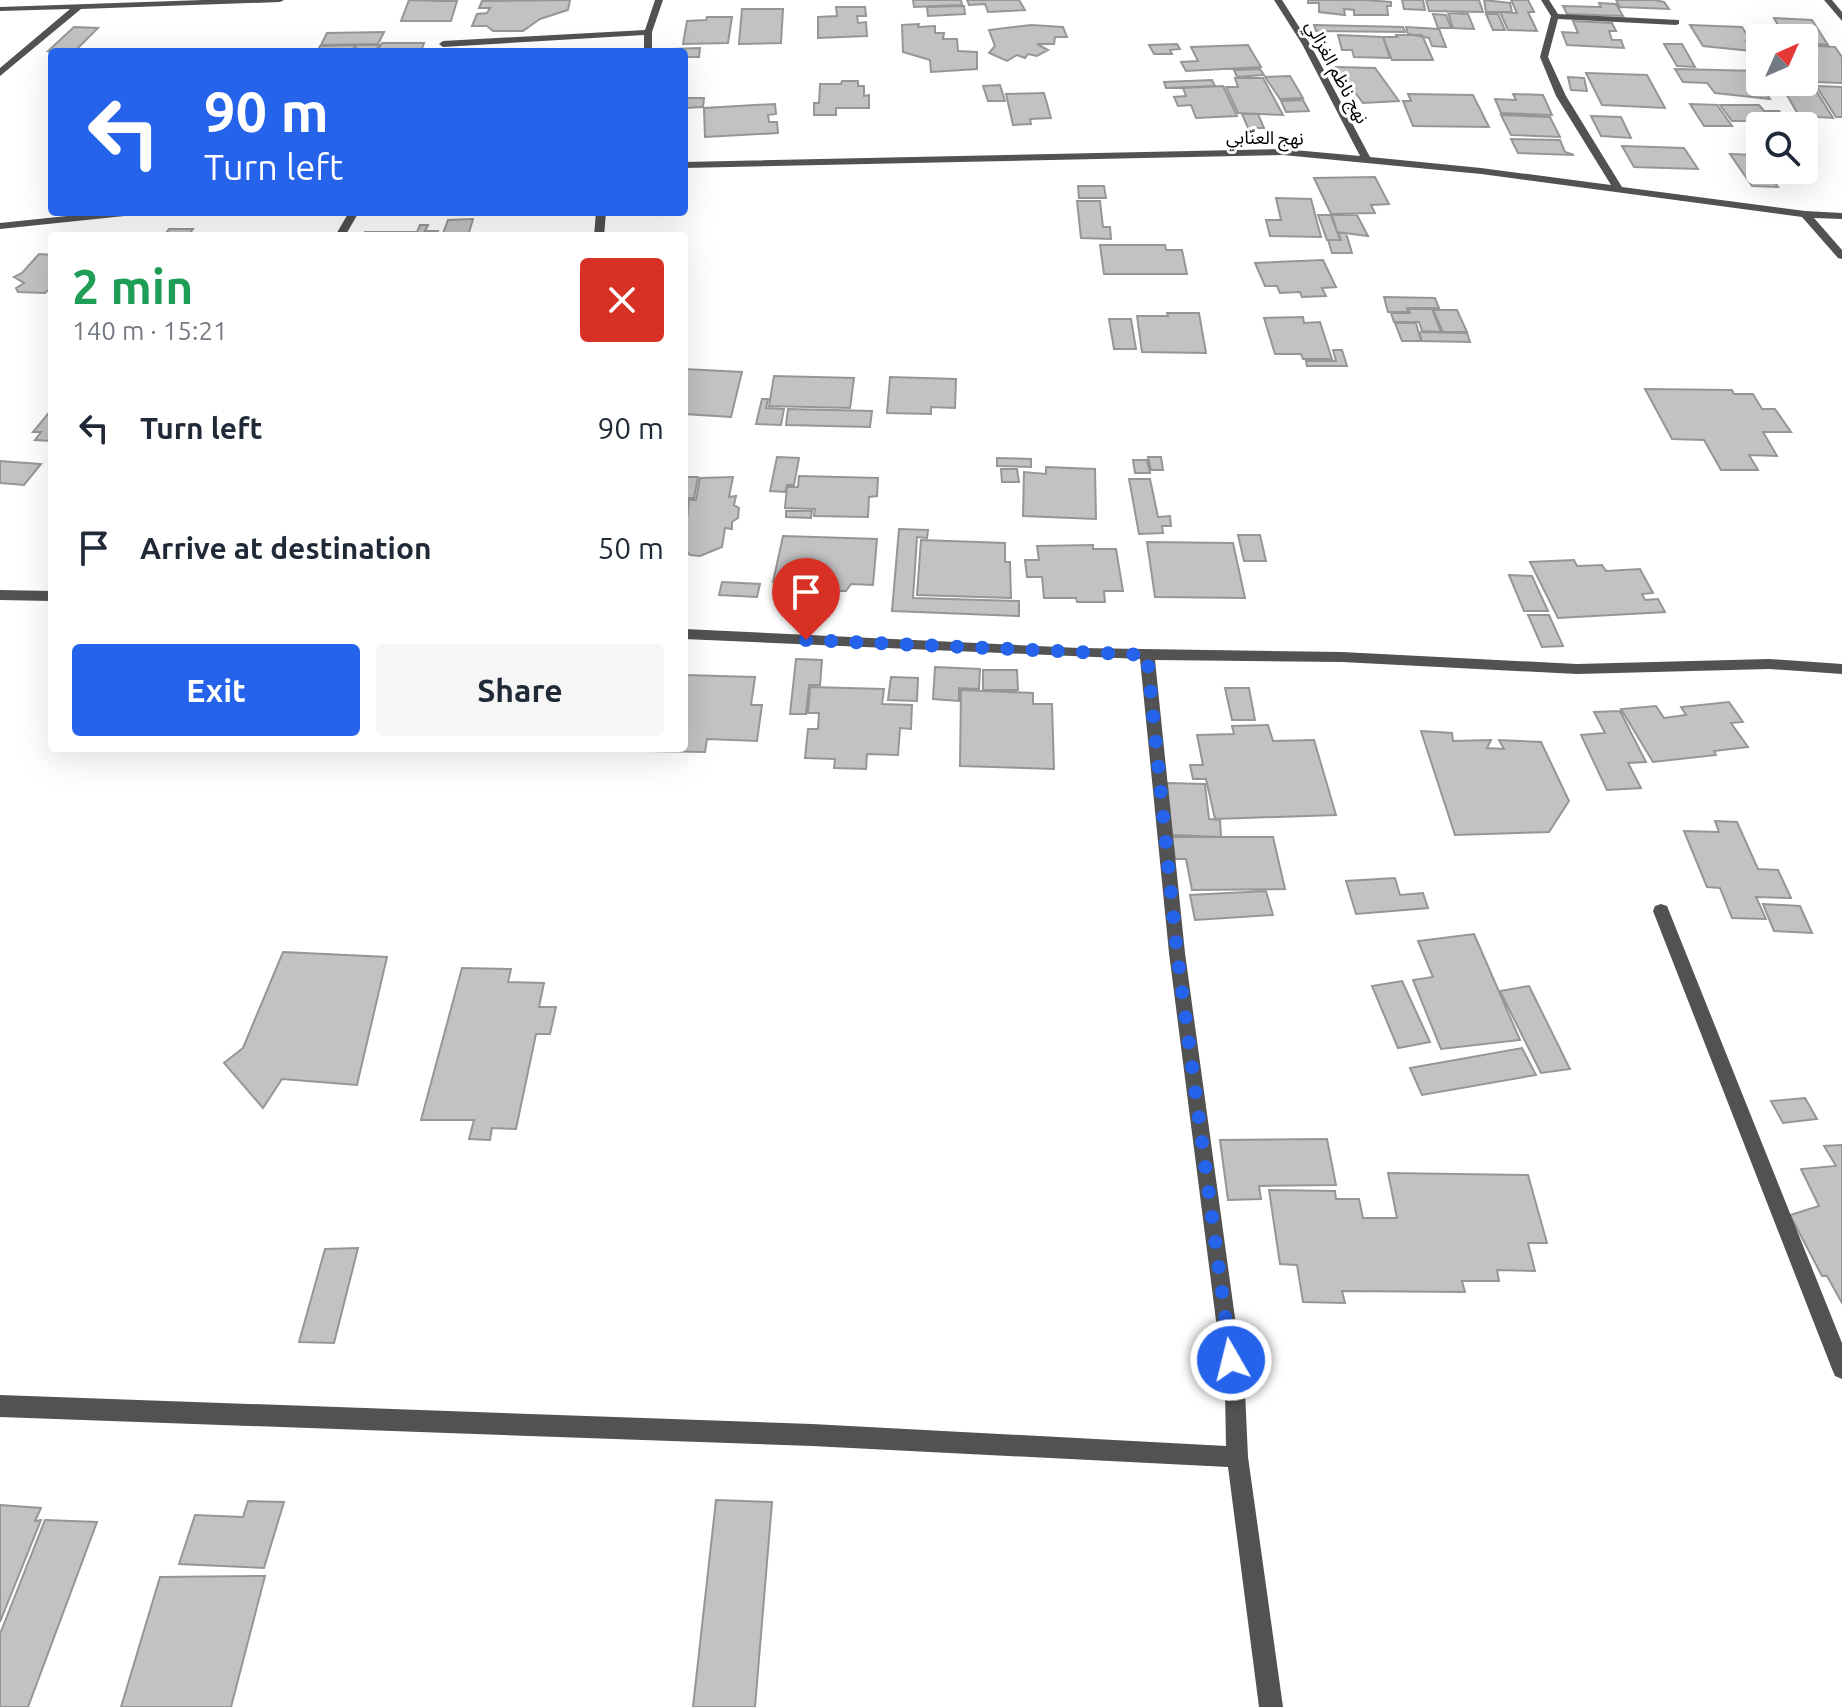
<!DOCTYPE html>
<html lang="en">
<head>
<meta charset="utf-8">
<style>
  :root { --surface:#fff; --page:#f6f6f7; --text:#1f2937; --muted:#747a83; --accent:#2563eb }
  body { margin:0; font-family:Ubuntu,"Noto Sans Arabic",sans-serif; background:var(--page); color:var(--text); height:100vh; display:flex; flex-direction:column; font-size:30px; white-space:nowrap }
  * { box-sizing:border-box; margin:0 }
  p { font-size:26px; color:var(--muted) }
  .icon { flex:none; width:44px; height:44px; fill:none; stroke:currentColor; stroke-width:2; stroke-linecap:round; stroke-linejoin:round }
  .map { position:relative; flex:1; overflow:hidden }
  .side { position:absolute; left:48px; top:232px; width:640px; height:520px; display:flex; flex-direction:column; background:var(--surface); border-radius:8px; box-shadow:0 8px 32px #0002 }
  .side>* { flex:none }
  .top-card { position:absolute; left:48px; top:48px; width:640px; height:168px; border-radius:8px; box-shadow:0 8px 32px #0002; background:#2563eb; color:#fff; overflow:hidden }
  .needle { width:52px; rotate:45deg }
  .controls { position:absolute; left:1746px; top:24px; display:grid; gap:16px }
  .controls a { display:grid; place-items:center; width:72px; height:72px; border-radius:8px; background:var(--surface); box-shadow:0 8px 32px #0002; font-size:40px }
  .pin { position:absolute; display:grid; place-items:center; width:68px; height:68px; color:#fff; margin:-82px -34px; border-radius:50% 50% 50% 0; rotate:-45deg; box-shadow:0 0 8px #0007 }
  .pin .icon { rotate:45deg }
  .me { position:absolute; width:88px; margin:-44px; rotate:352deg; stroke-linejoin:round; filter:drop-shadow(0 0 6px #0008) }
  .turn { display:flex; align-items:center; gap:28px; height:168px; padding:0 24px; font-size:36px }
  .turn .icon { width:104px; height:104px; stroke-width:2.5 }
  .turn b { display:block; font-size:56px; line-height:68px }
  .round { display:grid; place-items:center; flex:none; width:84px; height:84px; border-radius:8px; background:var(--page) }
  .head { display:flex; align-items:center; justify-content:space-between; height:136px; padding:0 24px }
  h1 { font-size:48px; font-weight:700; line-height:60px; color:#1e9e55 }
  .primary-button { display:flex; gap:16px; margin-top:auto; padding:16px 24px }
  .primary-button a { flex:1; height:92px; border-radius:8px; background:var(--accent); color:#fff; font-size:32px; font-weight:700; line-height:92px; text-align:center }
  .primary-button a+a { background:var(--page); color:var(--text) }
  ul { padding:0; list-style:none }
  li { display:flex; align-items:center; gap:24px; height:120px; padding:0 24px }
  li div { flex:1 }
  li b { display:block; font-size:30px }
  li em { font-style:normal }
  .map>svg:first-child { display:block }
  .building { fill:#c2c2c2; stroke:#969696; stroke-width:2 }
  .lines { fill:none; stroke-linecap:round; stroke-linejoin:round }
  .minor { fill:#525252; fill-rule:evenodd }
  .route { stroke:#2563eb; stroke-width:14; stroke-dasharray:0 25.2 }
  .labels { text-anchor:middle; stroke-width:6; stroke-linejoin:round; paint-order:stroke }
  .far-street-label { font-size:18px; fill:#000; stroke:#fff }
</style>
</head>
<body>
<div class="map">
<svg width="1842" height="1707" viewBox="0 0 1842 1707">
  <rect width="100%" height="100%" fill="#fff"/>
  <!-- building -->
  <path class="building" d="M409,0L440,1H457L451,21H401Z
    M570,0L568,10L540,19L523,31H493L487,26H472L477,14L487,13L490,8H479L482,1Z
    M913,0H961L962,5L914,7Z
    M967,0H1019L1025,10L988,12L985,4L969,5Z
    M1308,0H1366L1391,2V6H1387L1388,15H1354V10L1344,9L1345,15L1319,12V3H1308Z
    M1402,0H1423L1425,10L1404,9Z
    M1426,0H1479L1483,12L1429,11Z
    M1484,0L1510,3L1512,12H1486Z
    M1511,0H1528L1534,12H1528L1537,31L1508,30L1500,12L1517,13Z
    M1616,0H1655L1664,2L1669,9L1620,7Z
    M1599,3L1616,4L1623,16L1567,14L1563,6L1601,7Z
    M964,6L965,14L928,16L927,7Z
    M836,7H865L866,16H857L858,23L866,22L867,36L818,38V17L837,16Z
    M742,9H783L781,43L739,44Z
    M1448,13L1468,14L1474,29L1453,28Z
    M1433,14L1446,15L1451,28H1438Z
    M1486,14H1498L1505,30H1493Z
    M707,17H732L728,43L683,44L687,21L706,20Z
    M1774,18L1812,20L1828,45L1804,43V38H1784L1781,34L1773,33L1768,26L1779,27Z
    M1573,21L1612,23L1616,31H1609L1612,40H1621L1624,48L1567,45L1562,32L1578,33Z
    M919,24L918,27L935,26V33H944L943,39H957L958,51L977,52V69L931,72L930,60L903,52L902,25Z
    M1031,25L1063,27L1067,37H1055L1054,44H1037L1048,50L1037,56L1028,54L1025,58L1017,55L1007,61L989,53L995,46L989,30Z
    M1314,25L1403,27L1405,32L1316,31Z
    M1690,25L1742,27L1751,41H1746L1752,51L1703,46Z
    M74,27L98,28L74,52L48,51Z
    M1406,27L1439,29L1446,47L1432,46L1429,38L1408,34Z
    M384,32L378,44L321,45L327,33Z
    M1338,35L1383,37L1390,58L1354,57L1352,50H1342Z
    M1396,35H1422L1433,60H1392L1383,37H1397Z
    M382,43H424L421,51L377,52Z
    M1177,44L1180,49L1170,50L1172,54H1154L1149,45Z
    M1664,44H1682L1695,67L1677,66Z
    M355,45L352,52H317L320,46Z
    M357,45H379L375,52H353Z
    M1248,45L1261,67L1186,71L1181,62L1198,61L1191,47Z
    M1804,45L1835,47L1842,57V83L1818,82L1804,61Z
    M700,48L699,57H684V52H672V49Z
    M1336,67L1375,68L1399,101L1363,103Z
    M1260,69L1264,75L1237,77L1234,70Z
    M1675,69L1760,71V77H1755L1770,99L1715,93L1707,83L1683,82Z
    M1586,73L1647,75L1665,108L1602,105Z
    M1290,76L1303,98L1280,99L1265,77Z
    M1568,77L1584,78L1587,91L1571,90Z
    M1235,78H1263L1283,115L1238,113L1226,87H1238Z
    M1212,80L1215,86L1166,88L1164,82Z
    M842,81H858V86H864V96L869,95V108H836V115H814V103H819L820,84H841Z
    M1792,84L1813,86L1833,118L1799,116L1784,90L1797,91Z
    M1000,85L1005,101H988L983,86Z
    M1223,86L1237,116L1196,118L1191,105L1178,106L1174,97L1186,96L1183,88Z
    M1816,86L1842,87V117H1836Z
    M1044,93L1051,118L1030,119L1031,124L1013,125L1006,94Z
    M1408,94L1473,95L1489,127L1413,126L1403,101H1411Z
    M1513,94L1543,95L1552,115L1501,113L1495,99L1516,100Z
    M684,98H704L703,107L684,108Z
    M1303,100L1309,111L1286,112L1281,101Z
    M775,104L776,114L768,115L769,122H777L778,133L705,137L704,108Z
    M1690,104L1717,105L1732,126H1704Z
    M1720,105H1759L1764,111H1779L1788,122H1770L1773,126L1753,127L1747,121H1732Z
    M1242,114H1258L1264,128H1248Z
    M1501,115L1550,117L1560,137L1511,135Z
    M1591,116L1621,117L1631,138L1601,136Z
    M1511,139L1560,140L1565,152L1574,155L1518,153Z
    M1622,146L1684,148L1698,169L1634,167Z
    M1730,154L1755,155L1760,162V170H1766L1778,187L1752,186Z
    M1375,177L1389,204L1371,205L1375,213L1331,214L1314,178Z
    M1078,186H1104L1106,198H1079Z
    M1276,198L1311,199L1321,237L1270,236L1266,220H1281Z
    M1077,201H1100L1103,227H1110L1111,239L1081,238Z
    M1318,215H1331L1340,240H1327Z
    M1332,215H1357L1368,236L1337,232Z
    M473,219L468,236H442L448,220Z
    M420,225H428L425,231H438L436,236H363L365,232H417Z
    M169,229H193L188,236H164Z
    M1338,233H1346L1352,253H1332L1328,240H1341Z
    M1100,245H1165L1166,250H1182L1187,274H1104Z
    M39,254L52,255V287L45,293L18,292L16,288L24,283L14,277L22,273Z
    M1323,260L1336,287L1322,288L1326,296L1302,297L1300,292L1280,293L1277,286H1265L1255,263Z
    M1384,297L1435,298L1439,308H1407L1408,312H1388Z
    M1408,309H1432L1441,332L1422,331L1419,322H1394L1391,313H1410Z
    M1433,310H1457L1467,332H1443Z
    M1167,313H1199L1206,353L1142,352L1137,316H1168Z
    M1303,317L1304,323L1320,322L1332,359H1303L1301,354H1275L1264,318Z
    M1109,319H1131L1136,349H1114Z
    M1395,323H1416L1421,341H1402Z
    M1419,332L1467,333L1470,342L1422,341Z
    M1333,350H1342L1347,366H1307L1306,361H1336Z
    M684,369L742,372L731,417L684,414Z
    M774,376L854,378L850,408L769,406Z
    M890,377L956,379L955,408L931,407V414L887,413Z
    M1645,389L1732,390L1734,394H1753L1762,409H1775L1791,432H1763L1777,456L1749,455L1758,470H1721L1704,440L1672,439Z
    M762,399H768L766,408L784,409L781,425L756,424Z
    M52,409V441L35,440L41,432H33Z
    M788,409L872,411L870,427L786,425Z
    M777,457L799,458L794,485H787L785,492L770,491Z
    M1148,457H1161L1163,470H1151Z
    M997,458L1031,459V467L997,466Z
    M1133,460H1147L1150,473H1135Z
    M0,461L41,464L24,485L0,483Z
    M1046,467L1095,469L1096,519L1023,516L1024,472L1046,474Z
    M1001,469H1017L1019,482H1002Z
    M799,476L878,478L877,496L869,497L868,517L814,516L815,509L785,508L787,487H798Z
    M684,477H698L694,498H688L687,508H684Z
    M733,477L729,497L736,496L734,505L739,508L738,518L732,522V529L725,528L722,547L700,556L690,555L684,549L689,500H696L700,478Z
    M1129,479H1150L1158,517L1170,516L1171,526H1162L1163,533L1139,534Z
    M786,511H812L811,518L786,517Z
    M899,529L928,530L927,538L917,537L913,598L1019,601V616L892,611Z
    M1238,535H1260L1266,561H1244Z
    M783,536L877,539L873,585L851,584L846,591H827L820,583L773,582Z
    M921,540L1005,543V562H1010L1011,598L917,595Z
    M1147,542L1233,543L1245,598L1155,597Z
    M1093,545V549H1116L1123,591H1104L1105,602H1077L1076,598H1044L1042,577H1027L1025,560H1039L1037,546Z
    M1574,560L1577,566L1602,565L1606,571L1640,569L1653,593L1642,594L1645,600L1658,599L1665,612L1558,618L1530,562Z
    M1509,575L1532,576L1548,611H1524Z
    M722,582L760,584L757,597L719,595Z
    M1528,615H1549L1563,646L1542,647Z
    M796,659L822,660L820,685H809L806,714H790Z
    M935,667L980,669L979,689L959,688V701L933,699Z
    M983,670H1017L1018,690H983Z
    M684,675L755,677L751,705H762L757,741L707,739L705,752L650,751L651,748H684Z
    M891,677L918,678L917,701L888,700Z
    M810,687L884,689L882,704L912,705L911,729L900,728L898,755L867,754L866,769L834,768L835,759L805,758L808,729H818L819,713H808Z
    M1225,688H1249L1255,720H1232Z
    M961,690L1033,693V704H1052L1054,769L960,766Z
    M1729,702L1743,722L1731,723L1748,747L1714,751L1716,755L1653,762L1621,709L1656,706L1664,718L1686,715L1681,707Z
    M1620,711L1646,762L1628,763L1641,788L1607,790L1581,735L1605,733L1594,712Z
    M1268,725L1273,741L1314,740L1336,815L1215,819L1206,779H1193L1190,765H1203L1197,735L1234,734L1232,726Z
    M1421,731L1452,733L1453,741L1491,740L1487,748L1504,749L1499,740L1541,742L1569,801L1549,832L1455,835Z
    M1167,783L1205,784L1209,819L1220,820L1221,837L1172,835Z
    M1715,821L1737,822L1758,869L1778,870L1791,898L1756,897L1766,919L1732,918L1720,888L1707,887L1684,831L1719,832Z
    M1172,837H1273L1285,889L1192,890L1186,859H1175Z
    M1395,878L1400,895L1423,893L1428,908L1356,914L1346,881Z
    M1266,891L1273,915L1195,920L1190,895Z
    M1763,904L1800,906L1812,933L1774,931Z
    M1474,934L1520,1040L1441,1049L1413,980L1433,977L1418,941Z
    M283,952L387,957L357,1085L282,1079L263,1108L224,1063L243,1048Z
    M462,968L511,969L508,982L544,983L539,1007H556L550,1034H536L516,1129L492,1128L490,1140L469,1139L474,1120H421Z
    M1402,981L1430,1042L1398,1048L1372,986Z
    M1529,986L1570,1069L1541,1073L1500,991Z
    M1522,1048L1536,1075L1422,1095L1410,1068Z
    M1805,1098L1817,1119L1783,1123L1771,1101Z
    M1327,1139L1336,1185L1259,1186L1261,1199L1228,1200L1220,1140Z
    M1842,1145V1303L1827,1276H1822L1790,1215L1819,1206L1801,1169L1836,1166L1824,1146Z
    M1388,1173L1528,1175L1547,1243H1528L1535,1271L1497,1270L1499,1281H1462L1465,1292L1342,1291L1345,1303L1303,1302L1297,1265L1280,1264L1269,1190L1335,1191L1336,1199H1359L1363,1218H1397Z
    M358,1248L334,1343L299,1342L325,1249Z
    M716,1500L772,1502L755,1707H693Z
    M248,1501L284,1502L264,1568L179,1564L195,1515L243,1517Z
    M0,1505L41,1508L35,1521L41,1520L0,1622Z
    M45,1520L97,1522L28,1707H0V1634Z
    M265,1576L231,1707H121L160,1577Z"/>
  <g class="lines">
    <!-- minor -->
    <path class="minor" d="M203,0H284L280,2L81,9L0,76V68L70,9L0,11V7Z
      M655,0H663L652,32V52H644V35L443,47L439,44L443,41L645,30Z
      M1274,0H1282L1310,44L1370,157L1481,168L1611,185L1556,96L1540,57L1551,16L1541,0H1549L1558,14L1679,20V24L1676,25L1558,19L1548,57L1566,96L1622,187L1805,211L1842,213V219L1814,218L1842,250V259L1838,258L1802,217L1481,174L1283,155L684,168V162L1283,149L1360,156L1302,44Z
      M1824,0H1832L1842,12V21Z
      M105,212H139L134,215L0,229V223Z
      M349,212H359L345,236H335Z
      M596,212H606L604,236H594Z
      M0,590L52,591V601L0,600Z
      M684,629L1079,648L1342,652L1577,664L1769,659L1842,664V674L1769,669L1577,674L1342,662L1155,660L1185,953L1245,1391L1248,1457L1283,1707H1259L1228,1467L812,1446L0,1417V1395L812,1424L1226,1446L1225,1391L1169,953L1140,659L684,639Z
      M1661,904L1667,906L1669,911L1842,1343V1379L1835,1376L1832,1369L1653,911L1655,906Z"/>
  </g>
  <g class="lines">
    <!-- route -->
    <path class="route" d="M806,640L1147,655L1177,953L1231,1360"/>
  </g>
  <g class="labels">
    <!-- far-street labels -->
    <g class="far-street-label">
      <text transform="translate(1337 72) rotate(62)" y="6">نهج ناظم الغزالي</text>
      <text transform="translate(1265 138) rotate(1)" y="6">نهج العنّابي</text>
    </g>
  </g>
</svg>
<div class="controls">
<a><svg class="needle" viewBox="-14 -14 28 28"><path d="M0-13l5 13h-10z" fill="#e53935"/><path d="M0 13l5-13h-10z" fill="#747a83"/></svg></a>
<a><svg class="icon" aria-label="search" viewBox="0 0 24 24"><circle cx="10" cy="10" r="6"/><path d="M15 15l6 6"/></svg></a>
</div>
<div class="pin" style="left:806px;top:640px;background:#d93025"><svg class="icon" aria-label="arrive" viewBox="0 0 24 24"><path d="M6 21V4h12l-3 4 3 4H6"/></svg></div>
<svg class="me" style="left:1231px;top:1360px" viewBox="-20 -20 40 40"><circle r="17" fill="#2563eb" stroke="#fff" stroke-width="3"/><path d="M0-11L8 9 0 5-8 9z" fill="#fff"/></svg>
<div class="top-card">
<div class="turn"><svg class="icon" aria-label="left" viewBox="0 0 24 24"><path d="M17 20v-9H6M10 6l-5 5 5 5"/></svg><div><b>90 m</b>Turn left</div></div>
</div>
<section class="side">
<div class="head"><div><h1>2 min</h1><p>140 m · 15:21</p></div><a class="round" style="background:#d93025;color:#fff"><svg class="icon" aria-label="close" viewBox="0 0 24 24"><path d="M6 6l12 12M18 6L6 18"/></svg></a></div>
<ul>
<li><svg class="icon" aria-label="left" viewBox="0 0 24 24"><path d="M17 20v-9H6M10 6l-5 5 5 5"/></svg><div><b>Turn left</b></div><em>90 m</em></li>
<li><svg class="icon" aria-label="arrive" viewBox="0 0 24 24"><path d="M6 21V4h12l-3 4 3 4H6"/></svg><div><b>Arrive at destination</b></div><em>50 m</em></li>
</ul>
<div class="primary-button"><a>Exit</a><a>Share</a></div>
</section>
</div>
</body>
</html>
